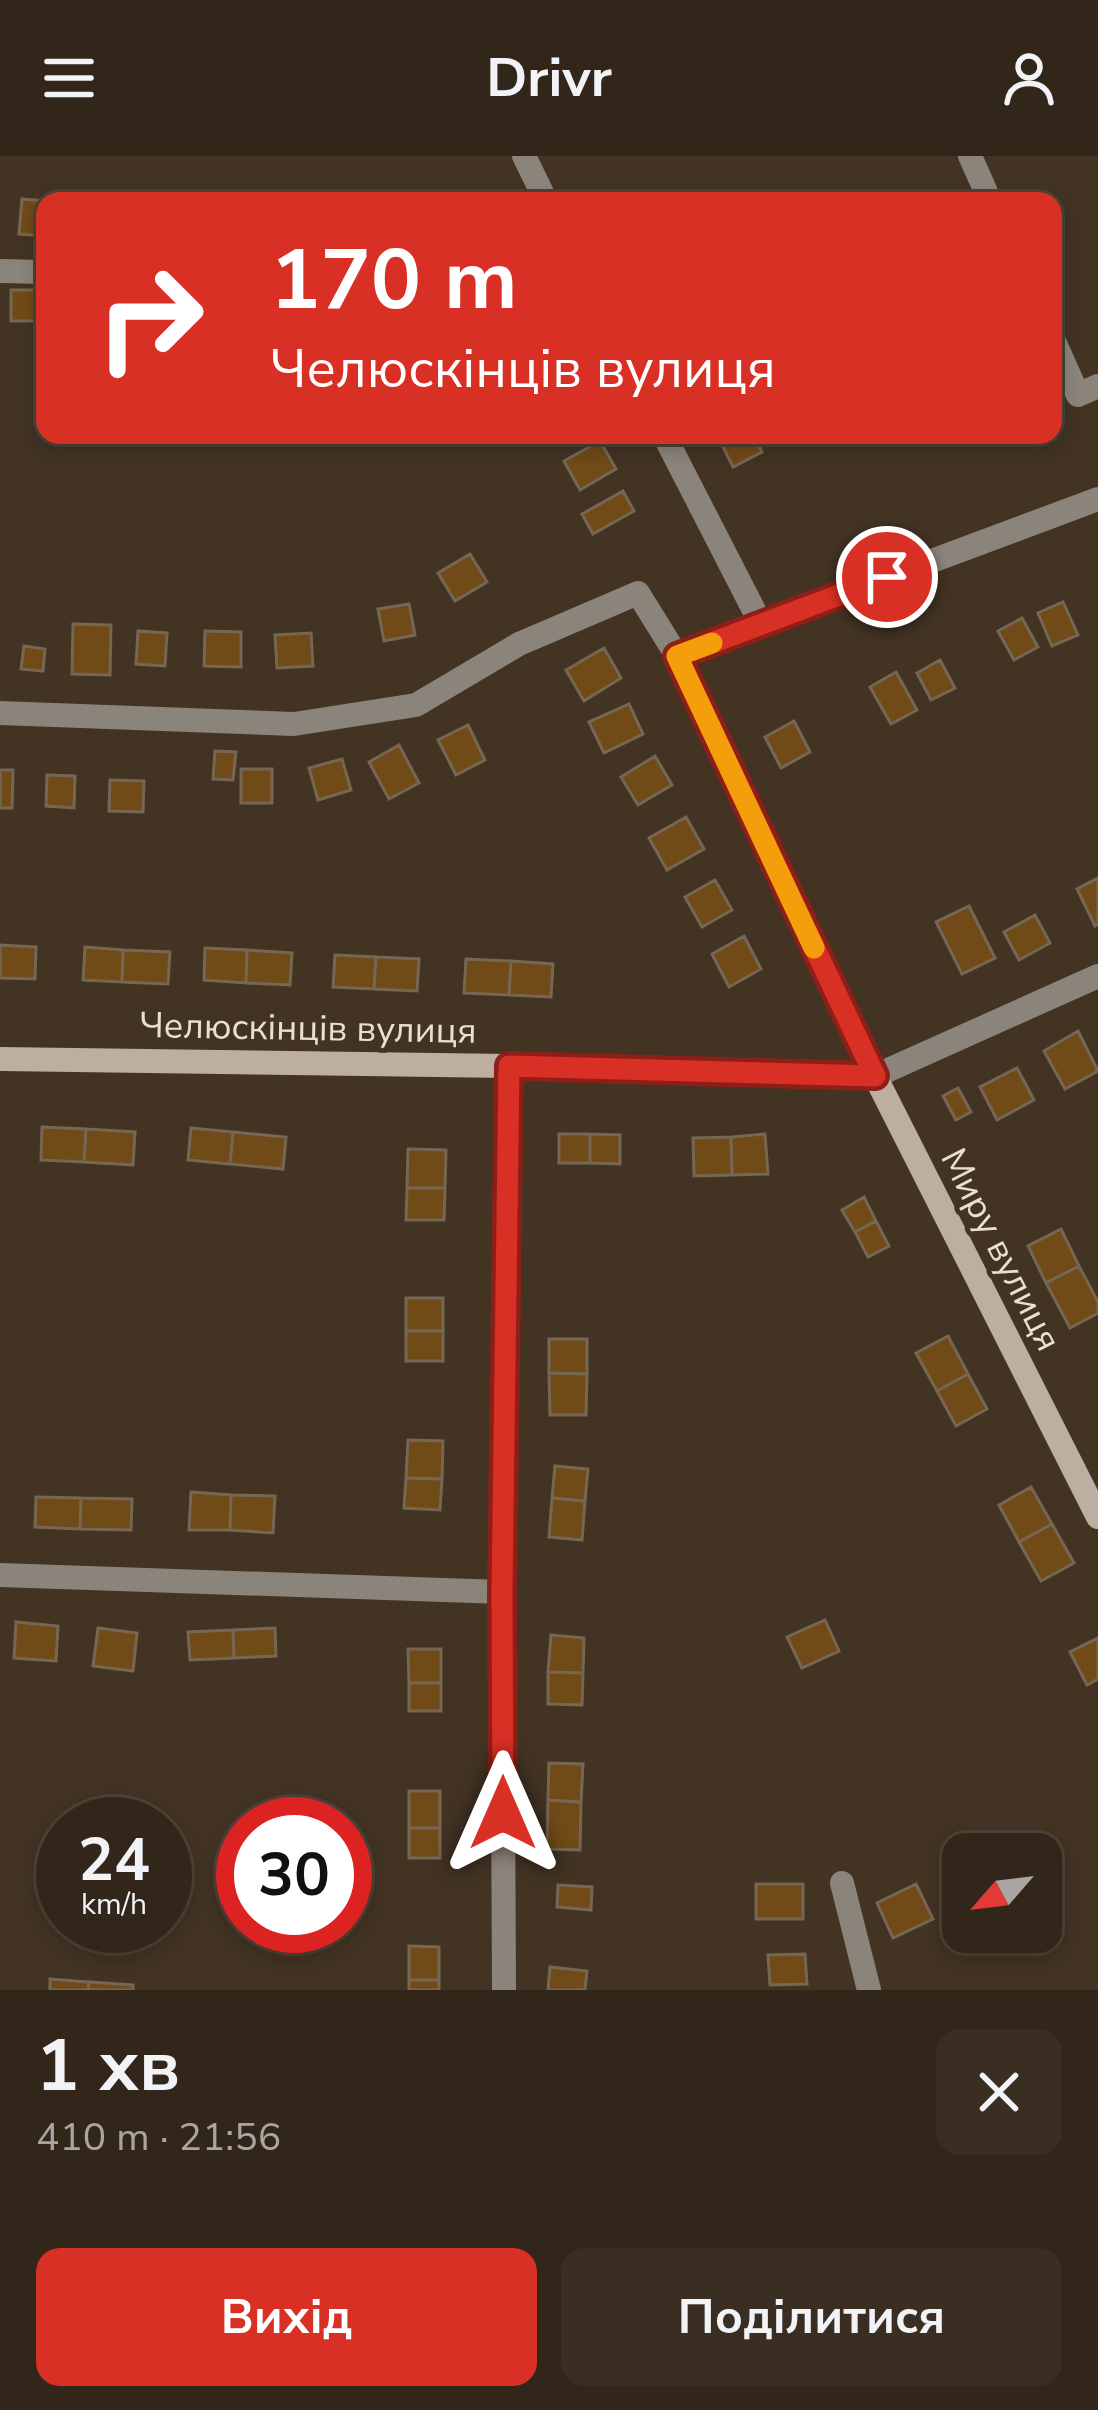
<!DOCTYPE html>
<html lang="uk">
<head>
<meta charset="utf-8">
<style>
  :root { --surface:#32261a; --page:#3a2e23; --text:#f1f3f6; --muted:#a8a5a2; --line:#4d4339; --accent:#d93025 }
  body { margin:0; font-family:"Nunito Sans",sans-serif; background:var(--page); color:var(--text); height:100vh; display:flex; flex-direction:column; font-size:45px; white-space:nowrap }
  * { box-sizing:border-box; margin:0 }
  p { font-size:39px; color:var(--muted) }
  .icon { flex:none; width:66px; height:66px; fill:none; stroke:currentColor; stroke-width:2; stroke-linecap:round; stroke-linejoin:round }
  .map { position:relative; height:1834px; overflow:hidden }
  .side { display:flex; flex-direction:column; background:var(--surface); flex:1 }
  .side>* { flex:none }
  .banner { position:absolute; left:36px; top:36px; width:1026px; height:252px; border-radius:24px; box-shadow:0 6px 18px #0003,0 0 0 3px var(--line); background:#d93025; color:#fff; overflow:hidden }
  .needle { width:78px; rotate:242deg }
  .fabs { position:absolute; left:942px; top:1677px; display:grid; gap:24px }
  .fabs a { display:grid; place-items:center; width:120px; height:120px; border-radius:24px; background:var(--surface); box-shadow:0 6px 18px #0003,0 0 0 3px var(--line); font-size:60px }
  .speed { position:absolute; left:36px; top:1641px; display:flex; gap:24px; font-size:60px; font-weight:700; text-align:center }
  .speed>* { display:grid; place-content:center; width:156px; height:156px; border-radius:50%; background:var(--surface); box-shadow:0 6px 18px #0003,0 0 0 3px var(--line); line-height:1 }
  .speed small { font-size:30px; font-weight:400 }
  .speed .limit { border:18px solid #d22; background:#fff; color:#111 }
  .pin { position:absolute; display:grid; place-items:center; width:102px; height:102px; color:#fff; margin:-51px; border:6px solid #fff; border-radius:50%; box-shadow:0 3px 12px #0007 }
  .me { position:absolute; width:132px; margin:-66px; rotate:0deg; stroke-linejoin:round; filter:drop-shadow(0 0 9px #0008) }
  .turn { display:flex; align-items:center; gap:42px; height:252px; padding:0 36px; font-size:54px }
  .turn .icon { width:156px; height:156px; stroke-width:2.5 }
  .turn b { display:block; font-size:84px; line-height:102px }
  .round { display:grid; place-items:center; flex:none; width:126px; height:126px; border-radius:24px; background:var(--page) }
  .overview { display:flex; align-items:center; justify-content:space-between; height:204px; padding:0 36px }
  h1 { font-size:72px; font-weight:700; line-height:90px }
  .button { display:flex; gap:24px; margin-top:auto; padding:24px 36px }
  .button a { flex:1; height:138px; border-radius:24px; background:var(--accent); color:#fff; font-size:48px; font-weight:700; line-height:138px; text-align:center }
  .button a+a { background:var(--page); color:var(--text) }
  header { display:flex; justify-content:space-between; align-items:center; height:156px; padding:0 36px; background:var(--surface); font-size:54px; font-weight:700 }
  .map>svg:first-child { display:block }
  .building { fill:#704a17; stroke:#766654; stroke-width:3 }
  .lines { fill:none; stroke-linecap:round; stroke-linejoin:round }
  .minor { stroke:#8b847b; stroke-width:24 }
  .secondary { stroke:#bcafa2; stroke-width:24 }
  .route-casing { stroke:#8d1f18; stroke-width:30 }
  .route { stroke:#d93025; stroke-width:21 }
  .slow { stroke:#f59e0b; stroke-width:21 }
  .labels { text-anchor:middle; stroke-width:10; stroke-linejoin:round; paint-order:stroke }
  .street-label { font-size:36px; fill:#e9e0d5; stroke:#423323 }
</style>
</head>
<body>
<header><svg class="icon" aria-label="menu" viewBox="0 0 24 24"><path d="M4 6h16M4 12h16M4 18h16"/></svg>Drivr<svg class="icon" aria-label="person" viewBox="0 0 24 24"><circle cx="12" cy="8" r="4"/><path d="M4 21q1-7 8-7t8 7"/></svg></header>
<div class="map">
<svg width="1098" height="1834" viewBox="0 0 1098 1834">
  <rect width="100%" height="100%" fill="#423323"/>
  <!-- building -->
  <path class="building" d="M22,43L46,45L45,80L19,78Z
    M11,134H45V165H11Z
    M717,279H754L762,296L733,311Z
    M600,285L616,313L580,334L564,305Z
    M623,335L634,355L593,378L582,358Z
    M470,398L487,426L455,445L438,417Z
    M1063,446L1078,479L1052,490L1038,457Z
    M409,448L415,479L384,485L378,453Z
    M1022,462L1038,491L1014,504L998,475Z
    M73,468L111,469L110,519L72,518Z
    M138,475L167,477L165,510L136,508Z
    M205,475L241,476V511L204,510Z
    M311,477L313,510L277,512L275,479Z
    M24,490L45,493L43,515L21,513Z
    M604,492L621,522L584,545L566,514Z
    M940,504L955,532L931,544L917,517Z
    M896,516L917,554L891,568L870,531Z
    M629,548L643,578L604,597L589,566Z
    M794,565L810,596L781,612L765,581Z
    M468,569L485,604L456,619L438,584Z
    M399,589L419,627L389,643L369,606Z
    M215,595L236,596L233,624L213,623Z
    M655,600L672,629L638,649L621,621Z
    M342,603L351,634L318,644L309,612Z
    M241,613H272V647H241Z
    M0,614H13L12,652H0Z
    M47,619L75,620L74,652L46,650Z
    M110,624L144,625L143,656L109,655Z
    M686,661L704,693L667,714L649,682Z
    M1098,722V768L1095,770L1077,733Z
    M715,724L732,754L702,771L685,741Z
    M969,750L995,802L962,818L936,766Z
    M1035,759L1050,787L1019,804L1004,776Z
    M744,780L761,813L729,831L712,798Z
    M0,789L36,791L35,823L0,822Z
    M85,791L123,794L122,826L83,824Z
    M205,792L247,794L246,827L204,824Z
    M123,794L170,796L168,828L122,826Z
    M247,794L292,797L290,829L246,827Z
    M335,799L376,801L374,833L333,831Z
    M376,801L419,803L417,835L374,833Z
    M466,803L511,805L509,839L464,837Z
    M511,805L553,808L551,841L509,839Z
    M1078,875L1098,915L1065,933L1044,895Z
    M1017,912L1034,944L997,964L980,931Z
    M958,932L971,956L956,964L943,940Z
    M42,971L86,973L84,1006L41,1004Z
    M191,972L233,976L230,1008L188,1004Z
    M86,973L135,976L133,1009L84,1006Z
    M233,976L286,981L283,1013L230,1008Z
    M559,978H590V1007H559Z
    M590,978L620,979V1008L590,1007Z
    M765,978L768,1018L732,1019L731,981Z
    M731,981L732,1019L694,1020L693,982Z
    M408,993L446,994L445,1032H407Z
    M407,1032H445L444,1064H406Z
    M864,1041L876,1065L855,1076L842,1054Z
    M876,1065L889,1090L868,1101L855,1076Z
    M1061,1073L1079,1110L1046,1127L1028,1090Z
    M1079,1110L1098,1146V1157L1070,1172L1046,1127Z
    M406,1142H443V1175H406Z
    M406,1175H443V1205H406Z
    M948,1180L968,1218L937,1235L916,1197Z
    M549,1183H587V1218L549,1217Z
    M549,1217L587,1218L586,1259H550Z
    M968,1218L987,1253L956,1270L937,1235Z
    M408,1284L443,1285L442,1323L406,1322Z
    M555,1310L588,1313L585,1345L552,1342Z
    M406,1322L442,1323L440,1354L404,1352Z
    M1031,1331L1052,1368L1019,1386L999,1349Z
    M191,1336L231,1339L230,1374H189Z
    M231,1339L275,1340L273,1377L230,1374Z
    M36,1341L81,1342L80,1373L35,1371Z
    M81,1342L132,1343L131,1374L80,1373Z
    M552,1342L585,1345L582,1384L549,1381Z
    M1052,1368L1074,1407L1041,1425L1019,1386Z
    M825,1464L839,1495L802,1512L787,1481Z
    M16,1466L58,1470L56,1505L14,1502Z
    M98,1472L137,1477L133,1515L93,1510Z
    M275,1472L276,1500L234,1502L233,1474Z
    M233,1474L234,1502L190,1504L188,1476Z
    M551,1479L584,1482L583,1517L548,1516Z
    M1098,1482V1523L1087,1529L1070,1496Z
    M408,1493H441V1527H409Z
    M548,1516L583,1517L582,1549L548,1548Z
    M409,1527H441V1555H409Z
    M549,1607L583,1608L581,1646L548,1644Z
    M409,1635H440V1672H409Z
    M548,1644L581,1646L580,1694L547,1693Z
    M409,1672H440V1702H409Z
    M756,1728H803V1763H756Z
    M916,1728L933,1763L893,1782L877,1747Z
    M558,1729L592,1731L591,1754L557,1751Z
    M409,1790L439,1791V1824H409Z
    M805,1798L807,1828L770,1829L768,1799Z
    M550,1811L587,1815L585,1834H548Z
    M50,1823L89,1826L88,1834H50Z
    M409,1824H439V1834H409Z
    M89,1826L133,1829V1834H88Z"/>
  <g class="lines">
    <!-- minor -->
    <path class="minor" d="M524,0L546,45
      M970,0L990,45
      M0,115L45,116
      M1053,183L1078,239L1098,230
      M664,279L761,468
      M677,500L1098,343
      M0,557L294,568L416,549L519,488L638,437L677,500L875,920L1098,820
      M0,1419L502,1436
      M842,1727L869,1834
      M504,1834L502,1436L509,910"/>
    <!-- secondary -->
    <path class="secondary" d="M0,903L509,910L875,920L1098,1361"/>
  </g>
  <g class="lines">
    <defs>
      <path id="route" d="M503,1657L502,1436L509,910L875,920L677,500L887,421"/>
    </defs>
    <!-- route casing -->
    <use href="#route" class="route-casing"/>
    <!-- route -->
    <use href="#route" class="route"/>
    <!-- slow -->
    <path class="slow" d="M712,487L677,500L814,792"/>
  </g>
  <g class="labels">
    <!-- street labels -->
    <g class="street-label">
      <text transform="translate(308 871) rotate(1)" y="13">Челюскінців вулиця</text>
      <text transform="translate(1002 1093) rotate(63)" y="13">Миру вулиця</text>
    </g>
  </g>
</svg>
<div class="fabs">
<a><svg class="needle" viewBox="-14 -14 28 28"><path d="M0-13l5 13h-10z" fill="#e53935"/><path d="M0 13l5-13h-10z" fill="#a8a5a2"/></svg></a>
</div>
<div class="speed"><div>24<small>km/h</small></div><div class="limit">30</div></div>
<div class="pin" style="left:887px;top:421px;background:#d93025"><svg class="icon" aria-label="arrive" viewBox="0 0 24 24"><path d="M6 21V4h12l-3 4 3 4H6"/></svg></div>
<svg class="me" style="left:503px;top:1657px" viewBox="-20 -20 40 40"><path d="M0-17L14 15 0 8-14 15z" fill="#d93025" stroke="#fff" stroke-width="4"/></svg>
<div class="banner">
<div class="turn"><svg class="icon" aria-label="right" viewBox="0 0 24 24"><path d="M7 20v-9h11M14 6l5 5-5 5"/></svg><div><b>170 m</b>Челюскінців вулиця</div></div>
</div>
</div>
<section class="side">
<div class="overview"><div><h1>1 хв</h1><p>410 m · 21:56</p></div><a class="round"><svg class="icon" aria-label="close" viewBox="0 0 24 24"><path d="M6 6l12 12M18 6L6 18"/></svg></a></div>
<div class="button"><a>Вихід</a><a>Поділитися</a></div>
</section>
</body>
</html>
